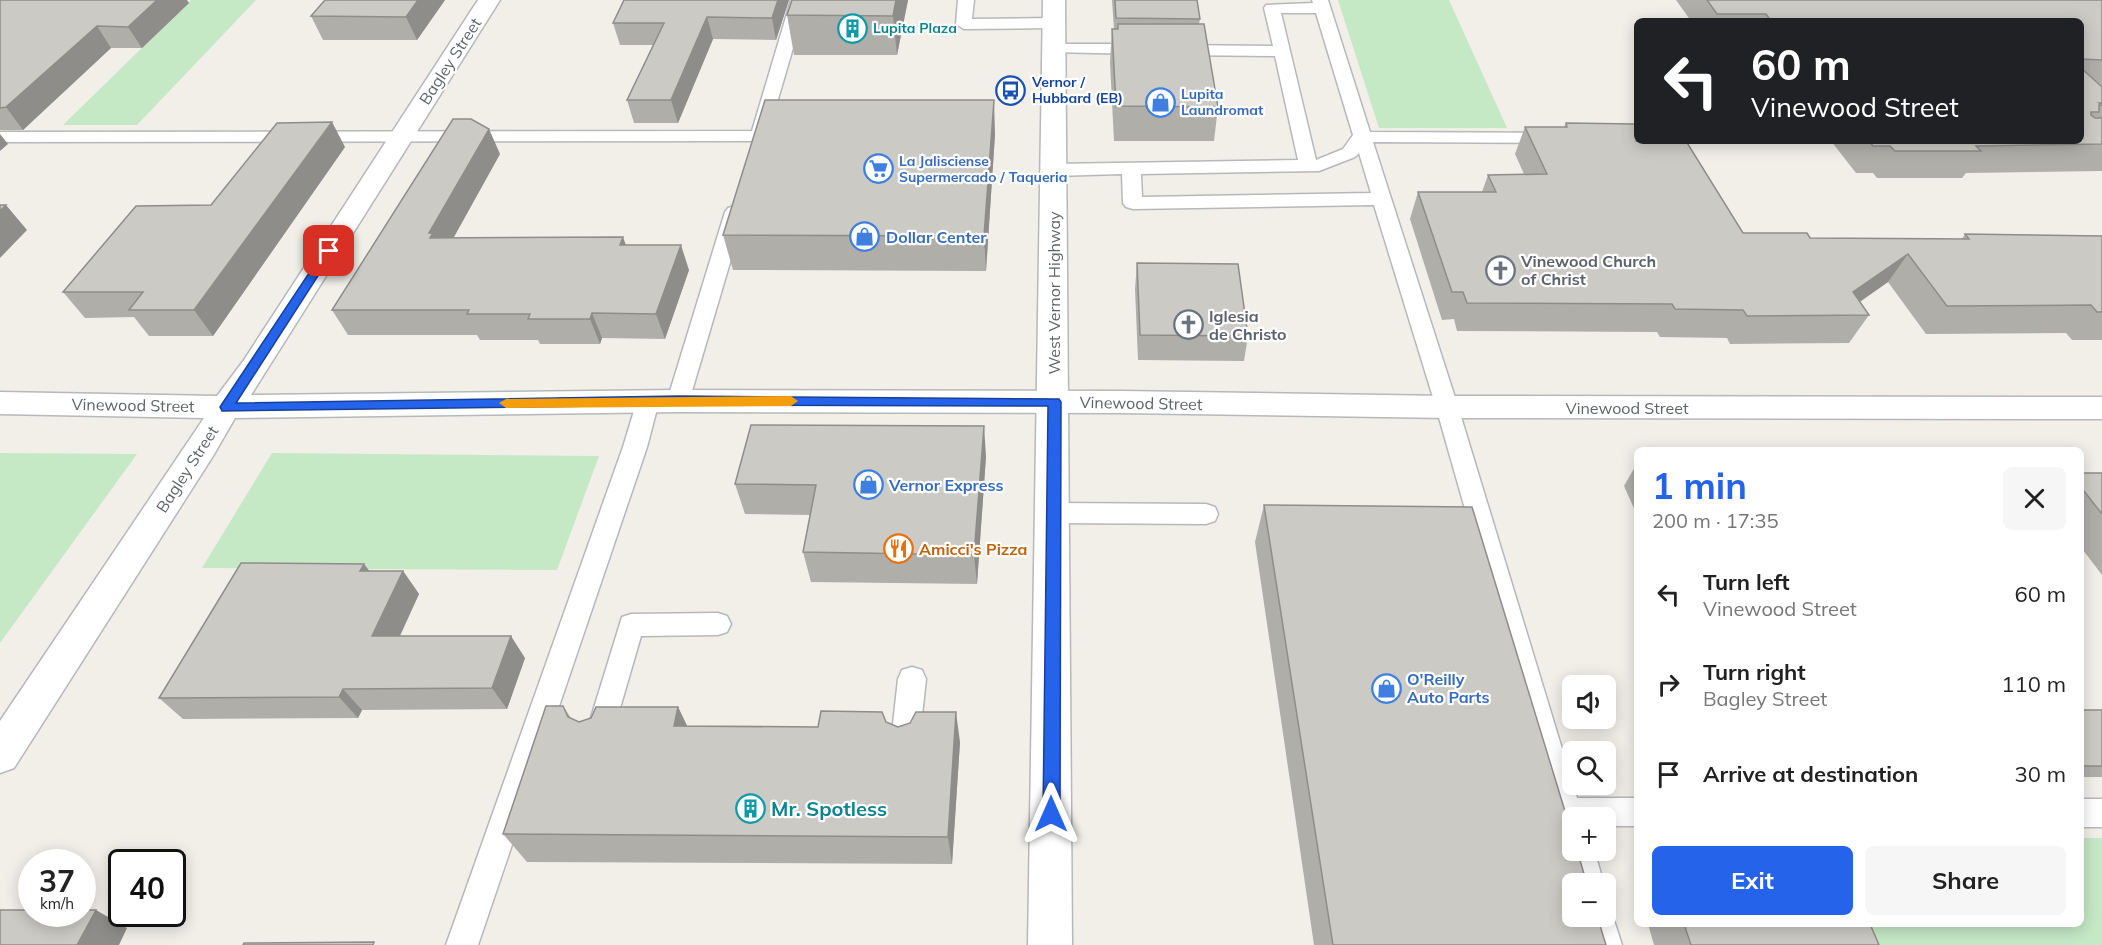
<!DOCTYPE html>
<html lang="en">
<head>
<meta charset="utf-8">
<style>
  :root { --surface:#fff; --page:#f6f6f6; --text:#222; --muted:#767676; --accent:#2563eb }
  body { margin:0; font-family:Mulish,sans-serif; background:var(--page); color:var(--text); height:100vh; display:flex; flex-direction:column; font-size:22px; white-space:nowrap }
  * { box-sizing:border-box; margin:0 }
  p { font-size:20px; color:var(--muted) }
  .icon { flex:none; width:33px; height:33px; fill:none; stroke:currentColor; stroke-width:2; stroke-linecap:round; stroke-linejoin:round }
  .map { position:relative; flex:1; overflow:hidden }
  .drawer { position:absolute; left:1634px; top:447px; width:450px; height:480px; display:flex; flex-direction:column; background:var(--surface); border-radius:9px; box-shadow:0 3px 15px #0003 }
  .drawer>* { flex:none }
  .guide { position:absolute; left:1634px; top:18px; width:450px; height:126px; border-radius:9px; box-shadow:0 3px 15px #0003; background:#202124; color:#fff; overflow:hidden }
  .controls { position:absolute; left:1562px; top:675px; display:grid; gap:12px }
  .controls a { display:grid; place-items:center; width:54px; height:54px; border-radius:9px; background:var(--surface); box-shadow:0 3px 15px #0003; font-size:30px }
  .speed { position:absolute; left:18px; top:849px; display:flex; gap:12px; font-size:30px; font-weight:700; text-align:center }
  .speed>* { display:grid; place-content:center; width:78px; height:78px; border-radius:50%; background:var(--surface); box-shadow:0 3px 15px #0003; line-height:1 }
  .speed small { font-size:15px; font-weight:400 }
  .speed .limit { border:3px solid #111; border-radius:9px; background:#fff; color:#111 }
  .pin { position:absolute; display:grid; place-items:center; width:51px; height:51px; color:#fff; margin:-26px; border-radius:12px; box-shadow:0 3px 9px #0006 }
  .me { position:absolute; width:66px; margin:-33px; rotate:0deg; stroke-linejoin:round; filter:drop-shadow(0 0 4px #0008) }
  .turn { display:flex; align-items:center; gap:21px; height:126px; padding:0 18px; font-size:27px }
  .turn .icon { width:78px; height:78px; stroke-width:2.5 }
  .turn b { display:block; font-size:42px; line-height:51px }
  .round { display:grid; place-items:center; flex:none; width:63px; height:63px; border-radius:9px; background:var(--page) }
  .headline { display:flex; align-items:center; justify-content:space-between; height:102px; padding:0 18px }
  h1 { font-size:36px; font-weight:700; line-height:45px; color:var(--accent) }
  .primary-button { display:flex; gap:12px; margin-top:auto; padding:12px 18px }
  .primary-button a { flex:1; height:69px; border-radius:9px; background:var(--accent); color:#fff; font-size:24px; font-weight:700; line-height:69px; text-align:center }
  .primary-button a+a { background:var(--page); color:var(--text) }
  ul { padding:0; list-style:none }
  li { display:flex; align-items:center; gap:18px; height:90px; padding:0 18px }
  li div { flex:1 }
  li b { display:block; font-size:22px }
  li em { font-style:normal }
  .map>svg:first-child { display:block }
  .green { fill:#c5e8c5 }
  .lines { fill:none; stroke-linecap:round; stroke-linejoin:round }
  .service-casing { stroke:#b5b8bc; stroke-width:3 }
  .minor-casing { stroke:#b5b8bc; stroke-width:3 }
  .tertiary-casing { stroke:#b5b8bc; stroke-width:3 }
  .service { fill:#fff; fill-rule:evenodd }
  .minor { fill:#fff; fill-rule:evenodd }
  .tertiary { fill:#fff; fill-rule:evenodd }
  .wall { fill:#afaea9 }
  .shaded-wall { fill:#8f8d8a }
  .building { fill:#cccac5; stroke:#8f8d8a; stroke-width:1.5 }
  .route { fill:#2563eb; stroke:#184099; stroke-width:1.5 }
  .slow { fill:#f59e0b }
  .labels { text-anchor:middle; stroke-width:4.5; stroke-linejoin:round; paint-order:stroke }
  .far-culture-label { font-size:14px; font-weight:bold; fill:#0d838f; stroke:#fff; text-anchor:start }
  .far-transit-label { font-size:14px; font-weight:bold; fill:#164399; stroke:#fff; text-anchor:start }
  .far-shop-label { font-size:14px; font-weight:bold; fill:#366cbe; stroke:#fff; text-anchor:start }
  .street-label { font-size:16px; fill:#5f6368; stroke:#fff }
  .shop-label { font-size:16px; font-weight:bold; fill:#366cbe; stroke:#fff; text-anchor:start }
  .worship-label { font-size:16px; font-weight:bold; fill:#5b616d; stroke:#fff; text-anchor:start }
  .food-label { font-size:16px; font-weight:bold; fill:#c56008; stroke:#fff; text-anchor:start }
  .near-culture-label { font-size:20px; font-weight:bold; fill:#0d838f; stroke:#fff; text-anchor:start }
</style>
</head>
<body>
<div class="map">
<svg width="2102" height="945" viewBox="0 0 2102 945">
  <rect width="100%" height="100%" fill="#f1efe8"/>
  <!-- green -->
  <path class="green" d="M191,0H256L137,125H63Z
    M1338,0H1449L1507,128H1379Z
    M0,453L137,454L0,643Z
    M272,453L599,456L557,570L202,568Z
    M2081,838H2102V945H1828L1819,924H2080Z"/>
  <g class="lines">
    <defs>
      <path id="service" d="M791,0H807L769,130L766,134L767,136L764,140L758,141L0,142V132L752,131Z
        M958,0H974L972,19L1054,18L1062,23L1054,28L964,29L956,24Z
        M1312,0H1328L1370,132L1553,133L1559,134L1562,138L1559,142L1553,143L1373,142L1458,407L1577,798H1636V826H1605V818H1572V850H1594L1604,884H1572L1563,850L1565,844L1561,842L1557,832L1436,407L1374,205L1133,209L1126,207L1123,203L1122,174L1054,176L1047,174L1045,170L1047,166L1054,164L1298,160L1275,56L1177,55L1169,50L1177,45L1273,46L1264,8L1266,5L1313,3ZM1281,13H1316L1353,135L1343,149L1316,160ZM1359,153L1371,193L1142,197L1141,174L1319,171L1355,157Z
        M1054,44H1142L1150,49L1142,54L1048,52L1046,49Z
        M735,206L742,208L745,212L689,401L686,407L678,409L670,407L667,401L725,212L728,208Z
        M648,393L656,395L659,401L647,447L478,945H446L623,447L637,401L640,395Z
        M1053,503L1206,504L1215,507L1218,514L1215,521L1206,524L1053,523L1044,520L1041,513L1044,506Z
        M718,613L727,616L731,624L727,632L718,635L641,636L609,746L599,750L589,746L585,737L622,617L631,614Z
        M912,667L922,670L926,679L919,742L915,751L905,755L895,751L891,742L898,679L902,670Z
        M2080,799H2102V827H2080Z
        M1605,903L1609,905L1622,945H1590L1582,916H1605Z"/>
      <path id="minor" d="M478,0H500L251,395L678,390L1121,391L1447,396L2102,397V419L1447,418L1121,413L678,412L235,418L213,456L14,768L0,773V721L204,418L0,414V392L217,396L244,360Z"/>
      <path id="tertiary" d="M1043,0H1065L1072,945H1028Z"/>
    </defs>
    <!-- service casing -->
    <use href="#service" class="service-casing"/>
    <!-- minor casing -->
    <use href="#minor" class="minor-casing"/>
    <!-- tertiary casing -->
    <use href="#tertiary" class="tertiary-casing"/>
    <!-- service -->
    <use href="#service" class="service"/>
    <!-- minor -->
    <use href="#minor" class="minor"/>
    <!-- tertiary -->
    <use href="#tertiary" class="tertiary"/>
  </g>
  <!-- wall -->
  <path class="wall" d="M0,0L189,3L142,48H111L23,130H0Z
    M325,0H445L417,40H323L311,16Z
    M789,0L776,40L713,39L678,123H634L627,100L653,45H620L613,23Z
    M792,0H908L897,55H794L787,15Z
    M1112,0H1197L1200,19L1199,24L1218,107L1214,141H1114L1110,62L1112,29H1114Z
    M1676,0H2102V171L1966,173L1962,178H1877L1873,173H1856L1831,141H2080V21H1691Z
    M1566,123L1743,233L1810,238L1962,239L1965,234L2102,236V340H2072L2066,333L1926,334L1888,282L1860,302L1869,315L1849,343L1730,344L1727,338L1660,337L1657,332L1457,331L1454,319L1442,320L1410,219L1418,192H1482L1488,175L1524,174L1515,154L1525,127H1564Z
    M995,134L986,271L733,270L723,235Z
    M345,147L213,336H149L134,317L85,318L63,292L211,205Z
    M500,154L453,238L626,245L689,270L665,339L602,338L600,344H540L538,340H480L477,335H348L332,310Z
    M1137,263L1248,336L1244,361L1138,360L1135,289Z
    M986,456L977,584L811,582L803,552L810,515L745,514L735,484Z
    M1636,465V513L1624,486Z
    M2080,473H2102V575L2080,546Z
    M1264,505L1606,945H1314L1255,542Z
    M370,571H403L419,594L399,636L525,658L507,709L362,710L358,718L183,719L159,698Z
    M563,706L571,718L579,722L678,707L687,726L818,727L886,722L898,727L960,742L952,864L527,862L503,834Z
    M2080,710H2102V777H2080Z
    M1648,924H1870L1879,945H1654Z"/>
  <!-- shaded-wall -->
  <path class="shaded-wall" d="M157,0H187L189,3L142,48L128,27Z
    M418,0H445L417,40L406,17Z
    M778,0H789L776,40L772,18Z
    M896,0H908L897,55L893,16Z
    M707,17L713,39L678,123L671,100Z
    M97,26L111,48L23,130L6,107Z
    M994,100L995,134L986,271L984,236Z
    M332,122L345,147L213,336L194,310Z
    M489,129L500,154L444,255L430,238L429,233Z
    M0,134L8,144L0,151Z
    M6,205L27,230L0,258V211Z
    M623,237L632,262L620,245Z
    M681,245L689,270L665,339L656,314Z
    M1908,254L1888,282L1840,315L1853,292Z
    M592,313L602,338L600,344L590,319Z
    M984,426L986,456L977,584L974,555Z
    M364,564L381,586L360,571Z
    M403,571L419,594L390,658L372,636Z
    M511,636L525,658L507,709L492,688Z
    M343,689L362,710L358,718L339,697Z
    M678,707L693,738L674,726Z
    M956,712L960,742L952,864L948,837Z
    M96,910L127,928L119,945H77Z"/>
  <!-- building -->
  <path class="building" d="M0,0H157L128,27L97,26L6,107L0,108Z
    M325,0H418L406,17L311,16Z
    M624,0H778L772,18L707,17L671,100H627L664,23H613Z
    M792,0H896L893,16L787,15Z
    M1115,0H1197L1200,19L1116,18Z
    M1707,0H2102V60L2080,59V21H1771L1766,14H1717Z
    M1118,24H1204L1218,107L1116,106L1112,29H1118Z
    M2080,67L2102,87V103H2099L2102,105H2099V112H2091V115L2095,118H2102V144L1976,146L1981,151H1895L1890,146H1873L1869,141H2080Z
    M765,100H994L984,236L723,235Z
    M453,119H471L489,129L429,233H433L430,238L623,237L620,245H681L656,314L592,313L590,319H528L530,314H467L469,310H332Z
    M332,122L194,310H129L143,292H63L136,206L211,205L277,123Z
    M1566,123L1636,124V141H1686L1743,233H1807L1810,238L1969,239L1965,234L2102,236V312H2097L2091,305L1947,306L1908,254L1853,292L1869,315L1747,316L1743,310L1675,309L1672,304L1467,303L1463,292H1452L1418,192H1496L1488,175L1547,174L1525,127H1567Z
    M0,205H6L0,211Z
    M1137,263L1238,264L1248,336L1140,335Z
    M751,425L984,426L974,555L803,552L816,485L735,484Z
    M2080,473H2102V514L2080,486Z
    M1264,505L1472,507L1572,834V850H1577L1587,884H1572V916H1597L1606,945H1333Z
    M241,563L364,564L360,571H403L372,636H511L492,688L343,689L339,697L159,698Z
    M546,706H563L568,717L579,722L591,718L596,707H678L674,726L818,727L821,711L882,712L886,722L898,727L910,723L916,712H956L948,837L503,834Z
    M2080,710H2102V766H2080Z
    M0,910H32V914H82V910H96L77,945H0Z
    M1684,924H1870L1879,945H1691Z
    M374,942L373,945H243L244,943Z"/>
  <!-- route -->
  <path class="route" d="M329,248L334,251L236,403L678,396L1059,399L1061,402L1060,814L1057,820L1051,822L1045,820L1043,814L1048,406L678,405L222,411L220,407L222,404L325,249Z"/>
  <!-- slow -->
  <path class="slow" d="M791,396L798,401L791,406L506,408L499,403L506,399Z"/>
  <!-- icons -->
  <defs>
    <symbol id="building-ring" viewBox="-11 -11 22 22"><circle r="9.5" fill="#fff" stroke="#0f9aa8" stroke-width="1.5"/><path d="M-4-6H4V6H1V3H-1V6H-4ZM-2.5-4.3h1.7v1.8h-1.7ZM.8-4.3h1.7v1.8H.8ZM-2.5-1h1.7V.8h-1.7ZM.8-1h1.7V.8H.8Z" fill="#0f9aa8"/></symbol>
    <symbol id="bus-ring" viewBox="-11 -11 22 22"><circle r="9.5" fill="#fff" stroke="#1a4fb4" stroke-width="1.5"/><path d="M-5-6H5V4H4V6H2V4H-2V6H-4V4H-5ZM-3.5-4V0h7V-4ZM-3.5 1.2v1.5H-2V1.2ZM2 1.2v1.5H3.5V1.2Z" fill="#1a4fb4"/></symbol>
    <symbol id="shop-ring" viewBox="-11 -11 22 22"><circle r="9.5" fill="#fff" stroke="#3f7fe0" stroke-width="1.5"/><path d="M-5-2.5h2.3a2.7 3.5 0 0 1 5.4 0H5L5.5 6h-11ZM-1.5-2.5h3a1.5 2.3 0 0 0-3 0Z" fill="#3f7fe0"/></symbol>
    <symbol id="supermarket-ring" viewBox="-11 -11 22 22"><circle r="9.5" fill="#fff" stroke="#3f7fe0" stroke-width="1.5"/><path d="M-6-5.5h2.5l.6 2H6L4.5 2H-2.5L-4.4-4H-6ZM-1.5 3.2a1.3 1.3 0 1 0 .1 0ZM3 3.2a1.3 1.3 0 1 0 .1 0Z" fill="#3f7fe0"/></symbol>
    <symbol id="church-ring" viewBox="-11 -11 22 22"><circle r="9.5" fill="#fff" stroke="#6b7280" stroke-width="1.5"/><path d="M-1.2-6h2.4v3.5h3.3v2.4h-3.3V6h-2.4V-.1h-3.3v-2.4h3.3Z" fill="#6b7280"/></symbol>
    <symbol id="restaurant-ring" viewBox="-11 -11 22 22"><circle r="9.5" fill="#fff" stroke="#e8710a" stroke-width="1.5"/><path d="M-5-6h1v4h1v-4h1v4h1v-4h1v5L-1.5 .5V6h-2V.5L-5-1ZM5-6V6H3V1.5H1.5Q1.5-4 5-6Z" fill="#e8710a"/></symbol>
  </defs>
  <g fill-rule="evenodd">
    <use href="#building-ring" x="836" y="12" width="33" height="33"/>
    <use href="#bus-ring" x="994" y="74" width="33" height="33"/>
    <use href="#shop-ring" x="1144" y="86" width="33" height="33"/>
    <use href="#supermarket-ring" x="862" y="152" width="33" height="33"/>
    <use href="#shop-ring" x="848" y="220" width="33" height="33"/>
    <use href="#church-ring" x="1484" y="254" width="33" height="33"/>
    <use href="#church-ring" x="1172" y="308" width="33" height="33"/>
    <use href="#shop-ring" x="852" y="468" width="33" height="33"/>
    <use href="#restaurant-ring" x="882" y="532" width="33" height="33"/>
    <use href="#shop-ring" x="1370" y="672" width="33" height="33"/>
    <use href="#building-ring" x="734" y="792" width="33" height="33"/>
  </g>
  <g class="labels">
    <!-- far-culture labels -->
    <g class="far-culture-label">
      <text x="873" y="33">Lupita Plaza</text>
    </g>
    <!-- far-transit labels -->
    <g class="far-transit-label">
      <text x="1032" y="87">Vernor /<tspan x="1032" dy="16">Hubbard (EB)</tspan></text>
    </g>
    <!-- far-shop labels -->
    <g class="far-shop-label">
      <text x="1181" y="99">Lupita<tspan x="1181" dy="16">Laundromat</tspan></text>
      <text x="899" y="166">La Jalisciense<tspan x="899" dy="16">Supermercado / Taqueria</tspan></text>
    </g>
    <!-- street labels -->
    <g class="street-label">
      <text transform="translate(450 61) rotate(-57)" y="6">Bagley Street</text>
      <text transform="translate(1054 293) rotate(-90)" y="6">West Vernor Highway</text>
      <text transform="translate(1141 403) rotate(1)" y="6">Vinewood Street</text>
      <text transform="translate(133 405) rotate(1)" y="6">Vinewood Street</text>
      <text x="1627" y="414">Vinewood Street</text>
      <text transform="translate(187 469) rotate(-57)" y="6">Bagley Street</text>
    </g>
    <!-- shop labels -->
    <g class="shop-label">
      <text x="886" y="243">Dollar Center</text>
      <text x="889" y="491">Vernor Express</text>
      <text x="1407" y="685">O'Reilly<tspan x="1407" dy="18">Auto Parts</tspan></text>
    </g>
    <!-- worship labels -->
    <g class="worship-label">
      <text x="1521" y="267">Vinewood Church<tspan x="1521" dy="18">of Christ</tspan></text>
      <text x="1209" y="322">Iglesia<tspan x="1209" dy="18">de Christo</tspan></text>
    </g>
    <!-- food labels -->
    <g class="food-label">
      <text x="919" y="555">Amicci's Pizza</text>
    </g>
    <!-- near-culture labels -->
    <g class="near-culture-label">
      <text x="771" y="816">Mr. Spotless</text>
    </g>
  </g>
</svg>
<div class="controls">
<a><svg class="icon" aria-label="sound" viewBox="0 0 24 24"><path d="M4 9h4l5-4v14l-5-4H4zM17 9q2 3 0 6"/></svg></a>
<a><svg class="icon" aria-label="search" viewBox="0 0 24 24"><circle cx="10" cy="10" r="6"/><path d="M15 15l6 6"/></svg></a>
<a>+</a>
<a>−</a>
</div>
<div class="speed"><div>37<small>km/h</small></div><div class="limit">40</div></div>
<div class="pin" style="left:329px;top:251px;background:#d93025"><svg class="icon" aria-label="arrive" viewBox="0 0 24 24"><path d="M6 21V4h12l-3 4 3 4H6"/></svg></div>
<svg class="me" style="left:1051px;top:814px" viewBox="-20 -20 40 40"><path d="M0-17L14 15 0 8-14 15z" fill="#2563eb" stroke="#fff" stroke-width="4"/></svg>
<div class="guide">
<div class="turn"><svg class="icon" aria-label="left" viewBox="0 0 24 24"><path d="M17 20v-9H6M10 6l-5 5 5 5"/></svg><div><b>60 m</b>Vinewood Street</div></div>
</div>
<section class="drawer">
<div class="headline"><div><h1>1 min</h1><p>200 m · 17:35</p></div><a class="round"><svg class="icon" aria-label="close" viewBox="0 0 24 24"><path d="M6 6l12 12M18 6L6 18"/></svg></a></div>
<ul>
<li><svg class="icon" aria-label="left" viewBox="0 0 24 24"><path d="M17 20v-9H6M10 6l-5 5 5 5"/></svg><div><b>Turn left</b><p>Vinewood Street</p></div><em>60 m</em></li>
<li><svg class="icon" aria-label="right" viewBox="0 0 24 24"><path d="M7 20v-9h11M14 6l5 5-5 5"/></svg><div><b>Turn right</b><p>Bagley Street</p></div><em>110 m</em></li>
<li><svg class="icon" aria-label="arrive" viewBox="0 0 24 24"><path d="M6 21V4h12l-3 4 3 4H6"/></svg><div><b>Arrive at destination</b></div><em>30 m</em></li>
</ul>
<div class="primary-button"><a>Exit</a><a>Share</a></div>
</section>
</div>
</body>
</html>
